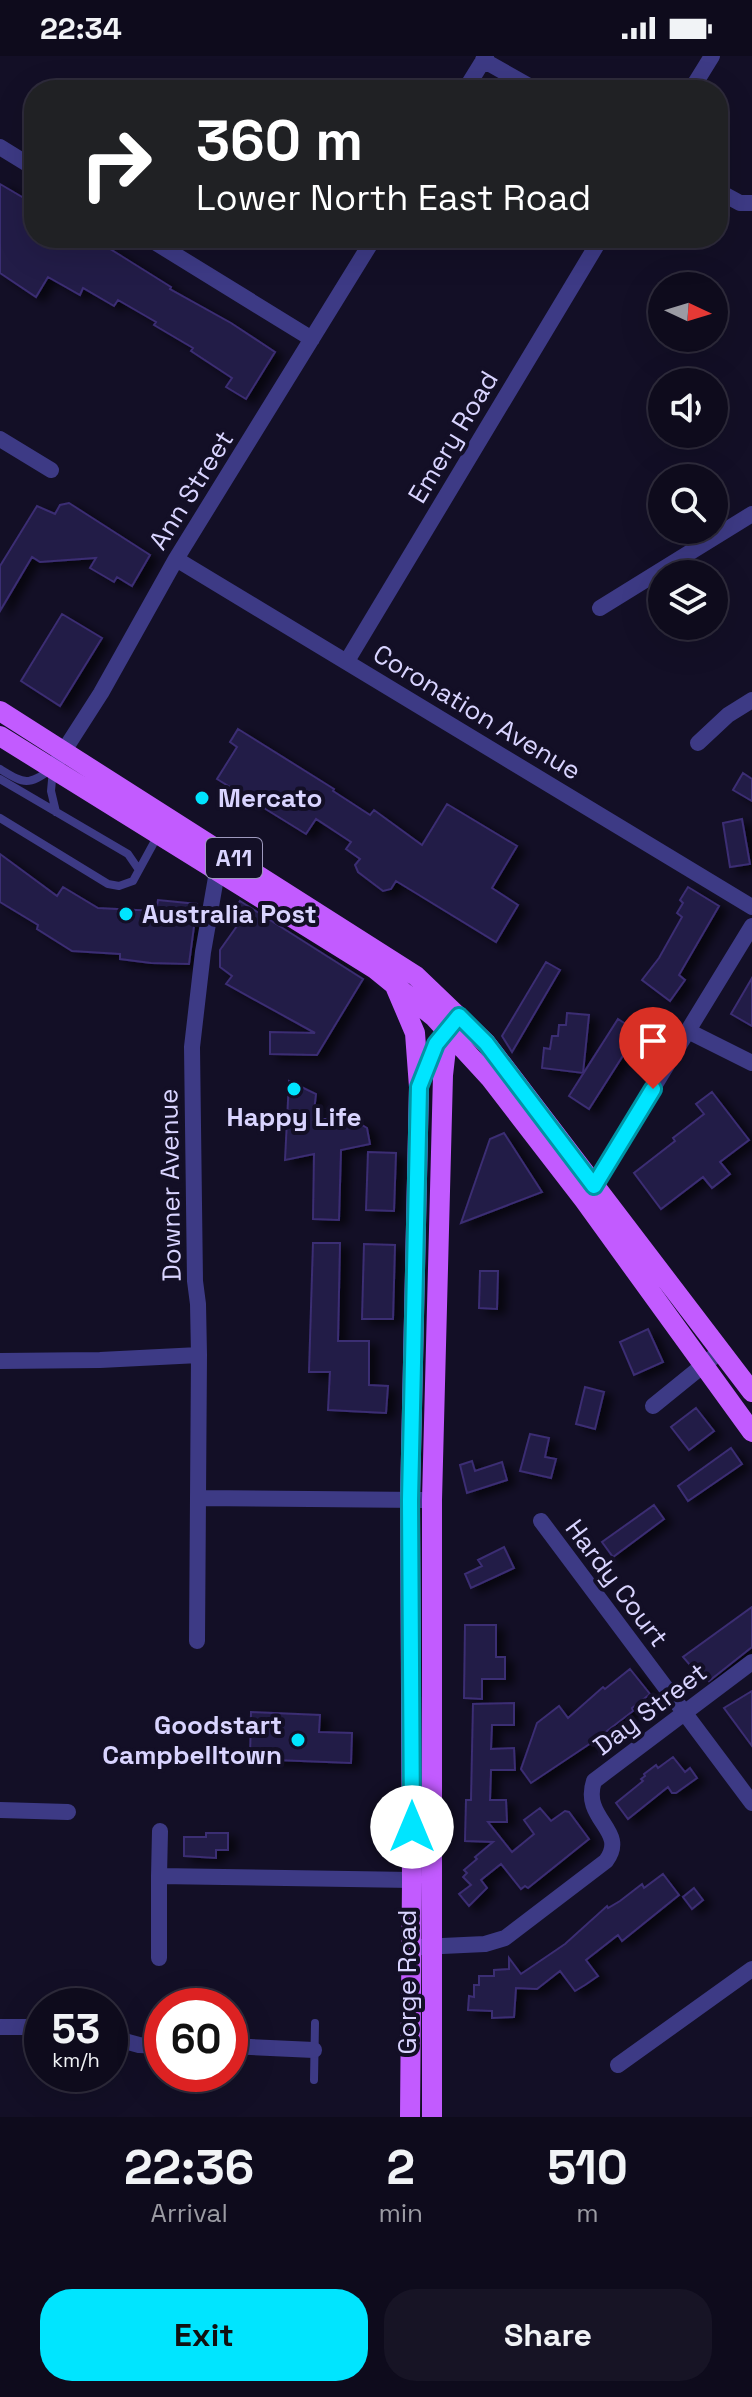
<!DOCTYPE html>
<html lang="en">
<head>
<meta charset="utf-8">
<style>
  :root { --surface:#0e0b1c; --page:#171425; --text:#f1f3f6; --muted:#9b9ba3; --line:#2e2b3b; --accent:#00e5ff }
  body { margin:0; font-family:"Space Grotesk",sans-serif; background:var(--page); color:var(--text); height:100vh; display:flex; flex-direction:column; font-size:30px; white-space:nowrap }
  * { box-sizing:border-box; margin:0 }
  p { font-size:26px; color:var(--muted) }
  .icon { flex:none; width:44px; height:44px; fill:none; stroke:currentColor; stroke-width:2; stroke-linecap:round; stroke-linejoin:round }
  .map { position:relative; height:2061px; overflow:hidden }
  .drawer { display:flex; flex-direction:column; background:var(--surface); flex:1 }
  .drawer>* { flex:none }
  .top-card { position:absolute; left:24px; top:24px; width:704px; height:168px; border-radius:32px; box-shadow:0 8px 32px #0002,0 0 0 2px var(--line); background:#202124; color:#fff; overflow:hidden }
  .needle { width:52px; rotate:94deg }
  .tools { position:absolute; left:648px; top:216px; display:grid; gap:16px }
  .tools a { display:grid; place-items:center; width:80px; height:80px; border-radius:50%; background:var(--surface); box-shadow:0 8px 32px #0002,0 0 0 2px var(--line); font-size:40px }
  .speed { position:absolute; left:24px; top:1932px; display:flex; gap:16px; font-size:40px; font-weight:700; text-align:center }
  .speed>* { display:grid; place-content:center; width:104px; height:104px; border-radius:50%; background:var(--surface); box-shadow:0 8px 32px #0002,0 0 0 2px var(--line); line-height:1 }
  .speed small { font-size:20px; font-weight:400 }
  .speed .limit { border:12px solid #d22; background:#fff; color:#111 }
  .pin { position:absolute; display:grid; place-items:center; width:68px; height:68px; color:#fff; margin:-82px -34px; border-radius:50% 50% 50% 0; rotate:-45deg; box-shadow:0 0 8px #0007 }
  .pin .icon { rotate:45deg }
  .me { position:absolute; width:88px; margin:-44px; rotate:0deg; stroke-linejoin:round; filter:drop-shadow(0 0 6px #0008) }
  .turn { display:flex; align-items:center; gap:28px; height:168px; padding:0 40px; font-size:36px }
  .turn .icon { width:104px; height:104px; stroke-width:2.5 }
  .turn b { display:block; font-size:56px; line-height:68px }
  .eta { display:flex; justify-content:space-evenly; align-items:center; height:136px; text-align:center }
  .eta b { font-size:48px; font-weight:700; line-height:56px }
  .action { display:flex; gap:16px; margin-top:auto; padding:16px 40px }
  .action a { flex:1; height:92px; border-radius:32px; background:var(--accent); color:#111; font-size:32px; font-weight:700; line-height:92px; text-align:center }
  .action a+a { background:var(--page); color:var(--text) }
  .status { display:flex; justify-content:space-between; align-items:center; height:56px; padding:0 40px; background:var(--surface); direction:ltr }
  .status svg { height:22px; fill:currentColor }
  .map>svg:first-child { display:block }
  .building { fill:#241b47; stroke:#3b2d73; stroke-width:2; filter:url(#shadow) }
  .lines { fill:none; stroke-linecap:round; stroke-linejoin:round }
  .lane { stroke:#3d3a85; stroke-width:8 }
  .street { stroke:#3d3a85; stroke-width:16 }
  .primary { stroke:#c25bff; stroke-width:20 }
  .route-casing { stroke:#0095a6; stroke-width:20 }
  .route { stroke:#00e5ff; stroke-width:14 }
  .poi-dot { fill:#00e5ff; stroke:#130f26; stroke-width:3 }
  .labels { text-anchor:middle; stroke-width:8; stroke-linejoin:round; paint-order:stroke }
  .shield { fill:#130f26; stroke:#9e99be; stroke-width:2 }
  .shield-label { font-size:24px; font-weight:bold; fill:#d9d4ff }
  .street-label { font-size:26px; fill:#d9d4ff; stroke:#130f26 }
  .poi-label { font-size:26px; font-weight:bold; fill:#d9d4ff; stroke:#130f26; text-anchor:start }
</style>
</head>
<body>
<div class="status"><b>22:34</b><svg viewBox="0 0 49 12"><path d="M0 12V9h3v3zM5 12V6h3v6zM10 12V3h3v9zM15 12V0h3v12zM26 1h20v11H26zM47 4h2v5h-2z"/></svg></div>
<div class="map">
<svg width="752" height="2061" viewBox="0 0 752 2061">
  <defs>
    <filter id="shadow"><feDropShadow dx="8" dy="4.5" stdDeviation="4" flood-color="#0009"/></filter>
  </defs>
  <rect width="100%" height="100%" fill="#130f26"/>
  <!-- building -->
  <path class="building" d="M0,128L34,148V182H101L99,186L171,231L170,233L231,267L275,296L246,343L226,331L232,322L191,295L193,292L154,269L156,266L118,244L114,250L83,232L80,239L48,221L36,241L0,217Z
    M69,447L150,499L132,530L117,521L114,526L90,512L96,502L40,506L32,501L0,555V510L37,450L55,458L60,449Z
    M62,558L102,582L60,650L21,625Z
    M238,673L334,733L333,735L370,759L374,754L422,789L447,748L517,790L492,832L518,849L496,886L396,825L391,833L383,835L358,816L355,809L360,803L346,793L351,786L316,763L306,778L217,723L237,691L230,686Z
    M743,717L752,723V745L733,734Z
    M742,763L750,808L730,811L723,767Z
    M0,798L57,840L63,831L98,852L156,855L158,844L197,848L189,908L151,907L120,903V898L72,895L37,873L38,869L0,846Z
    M688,831L719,850L679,919L685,924L670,945L642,924L659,902L682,861L677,857L683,847L680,844Z
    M240,845L363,923L317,999L270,998V976L315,977L226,928L232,920L220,911V894L237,870L228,864Z
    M546,906L560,914L512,996L502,980Z
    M752,922V970L731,958Z
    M567,957L589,959L583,1017L542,1012L544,992L550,993L552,980H558L559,969H566Z
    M618,963L638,976L589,1053L569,1040Z
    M289,1025L316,1038L313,1064L349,1061L367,1072L370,1088L341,1094L339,1164L313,1163L314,1098L285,1104Z
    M712,1036L749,1084L720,1106L730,1118L712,1132L703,1121L661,1153L634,1117L675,1085L673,1082L704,1058L696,1048Z
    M504,1077L542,1136L461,1167L490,1083Z
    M368,1096L396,1097L394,1155L366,1154Z
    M313,1187H340L338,1285H369V1329L388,1330L386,1357L328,1354L330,1316H309Z
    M364,1188L395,1189L393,1263H362Z
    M480,1215H498L497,1253L479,1252Z
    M648,1273L663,1306L634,1319L620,1286Z
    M585,1331L604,1336L595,1373L576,1368Z
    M696,1352L714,1375L689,1394L671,1371Z
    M530,1378L549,1382L545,1401L556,1403L551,1422L520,1415Z
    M731,1392L742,1408L688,1445L678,1430Z
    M472,1405L475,1415L502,1406L507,1424L467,1437L460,1409Z
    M654,1449L664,1463L613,1501L602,1486Z
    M504,1491L514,1512L471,1532L465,1518L482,1510L478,1504Z
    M752,1551V1591L709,1625L700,1613L696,1616L683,1601Z
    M465,1569H496V1601H505V1623H482V1643L464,1642Z
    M630,1613L650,1638L632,1652L633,1655L594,1685L531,1727L521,1713L537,1667L559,1650L568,1662L603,1631L605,1633Z
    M752,1635V1690L724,1652Z
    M514,1647V1669H492L491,1693L514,1692L515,1714H491L490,1744H506L507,1766H488L512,1796L534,1778L524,1764L540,1752L551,1765L565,1755L569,1756L589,1783L528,1832L525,1830L521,1833L501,1808L481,1824L487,1832L469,1850L459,1838L471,1829L463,1821L467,1817L464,1814L477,1803L475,1801L493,1786L465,1785L466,1744H471L473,1648Z
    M251,1656L320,1659L319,1676L352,1677L351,1707L250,1703Z
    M673,1701L685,1716L690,1712L697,1722L676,1737H672L668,1731L628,1763L616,1747L643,1725L641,1723L645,1720L644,1718L656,1709L658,1712Z
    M206,1777H228V1794H216V1802L184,1800V1781H206Z
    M663,1818L679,1839L622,1885L618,1879L586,1904L598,1920L585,1929L575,1935L560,1915L537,1933L516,1932L514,1961L492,1962V1955L468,1954L469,1940L474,1941V1929H479V1920H494V1914L509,1913V1902L521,1918L565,1888L607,1850L608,1852L620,1845L642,1828L644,1832Z
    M694,1832L703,1844L692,1853L683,1841Z"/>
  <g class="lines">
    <!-- lane -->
    <path class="lane" d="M0,713C25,728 27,730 52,713
      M53,713L51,735L56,756
      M0,723L128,798L139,814
      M0,762L108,828L119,830L133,825L157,781
      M314,2024L315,1967"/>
    <!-- street -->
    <path class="street" d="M483,4L536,34
      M465,34L486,0
      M691,34L712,0
      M0,91L34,112
      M718,135L740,147H752
      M148,182L312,283
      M0,383L51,414
      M176,503L752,851
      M600,552L752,458
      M347,605L601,182
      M698,687L728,659L752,644
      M58,704L101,637L176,503L374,182
      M688,975L752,1007
      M588,1138L752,870
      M0,1305L100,1304L199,1299
      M653,1350L722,1294
      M198,1442L422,1444
      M541,1465L752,1747
      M197,1585L199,1299L198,1248L195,1225L192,991L203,896L217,816
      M0,1754L68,1756
      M159,1820L160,1775
      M421,1891L485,1888L505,1882L606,1805C629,1774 581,1764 594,1725L752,1606
      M159,1902V1820L412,1824
      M0,1971H42
      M110,1981L139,1989L162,1990
      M230,1990L314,1994
      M618,2009L752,1913"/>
    <!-- primary -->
    <path class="primary" d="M0,655L416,920L486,987L752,1336
      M0,680L375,913L434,961L490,1022L584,1144L752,1376
      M395,930L415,977L419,1031L410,1444L412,1824L410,2061
      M432,2061V1444L443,1019L448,975"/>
  </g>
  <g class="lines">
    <defs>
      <path id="route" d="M412,1771L410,1444L419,1031L436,988L459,960L486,987L594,1130L653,1033"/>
    </defs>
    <!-- route casing -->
    <use href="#route" class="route-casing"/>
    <!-- route -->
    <use href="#route" class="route"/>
  </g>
  <!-- markers -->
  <g class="poi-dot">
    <circle cx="202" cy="742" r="8"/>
    <circle cx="126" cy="858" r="8"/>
    <circle cx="294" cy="1033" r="8"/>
    <circle cx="298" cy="1684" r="8"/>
  </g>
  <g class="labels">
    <!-- shield labels -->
    <rect class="shield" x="206" y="782" width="56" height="40" rx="6"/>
    <g class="shield-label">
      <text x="234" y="810">A11</text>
    </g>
    <!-- street labels -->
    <g class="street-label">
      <text transform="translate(453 381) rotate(-59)" y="9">Emery Road</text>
      <text transform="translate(191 434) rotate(-58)" y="9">Ann Street</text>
      <text transform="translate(477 656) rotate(31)" y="9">Coronation Avenue</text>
      <text transform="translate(170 1129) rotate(-91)" y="9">Downer Avenue</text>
      <text transform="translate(617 1527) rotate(53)" y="9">Hardy Court</text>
      <text transform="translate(650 1653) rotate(-37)" y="9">Day Street</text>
      <text transform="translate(407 1926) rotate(-90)" y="9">Gorge Road</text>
    </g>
    <!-- poi labels -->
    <g class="poi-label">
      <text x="218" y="751">Mercato</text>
      <text x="142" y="867">Australia Post</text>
      <text x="294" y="1070" text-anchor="middle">Happy Life</text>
      <text x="282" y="1678" text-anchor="end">Goodstart<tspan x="282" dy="30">Campbelltown</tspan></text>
    </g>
  </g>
</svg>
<div class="tools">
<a><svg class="needle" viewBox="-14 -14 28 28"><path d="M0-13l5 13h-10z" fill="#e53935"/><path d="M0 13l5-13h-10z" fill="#9b9ba3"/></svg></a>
<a><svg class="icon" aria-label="sound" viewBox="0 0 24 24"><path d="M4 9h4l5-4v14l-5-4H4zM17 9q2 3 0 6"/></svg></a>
<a><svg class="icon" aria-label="search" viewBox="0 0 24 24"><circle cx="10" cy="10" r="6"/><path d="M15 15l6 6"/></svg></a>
<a><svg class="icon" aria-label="layers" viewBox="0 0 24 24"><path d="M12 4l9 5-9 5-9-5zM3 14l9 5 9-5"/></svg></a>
</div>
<div class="speed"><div>53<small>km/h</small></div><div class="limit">60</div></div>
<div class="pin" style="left:653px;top:1033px;background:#d93025"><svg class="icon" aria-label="arrive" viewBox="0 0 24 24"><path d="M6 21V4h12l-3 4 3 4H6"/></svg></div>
<svg class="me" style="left:412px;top:1771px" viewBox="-20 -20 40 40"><circle r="19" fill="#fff"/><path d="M0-13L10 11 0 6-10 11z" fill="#00e5ff"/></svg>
<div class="top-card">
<div class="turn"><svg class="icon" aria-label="right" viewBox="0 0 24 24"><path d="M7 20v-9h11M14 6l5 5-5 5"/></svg><div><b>360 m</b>Lower North East Road</div></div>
</div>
</div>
<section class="drawer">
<div class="eta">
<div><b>22:36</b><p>Arrival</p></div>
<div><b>2</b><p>min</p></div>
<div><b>510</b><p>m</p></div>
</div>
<div class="action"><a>Exit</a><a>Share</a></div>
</section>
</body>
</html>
